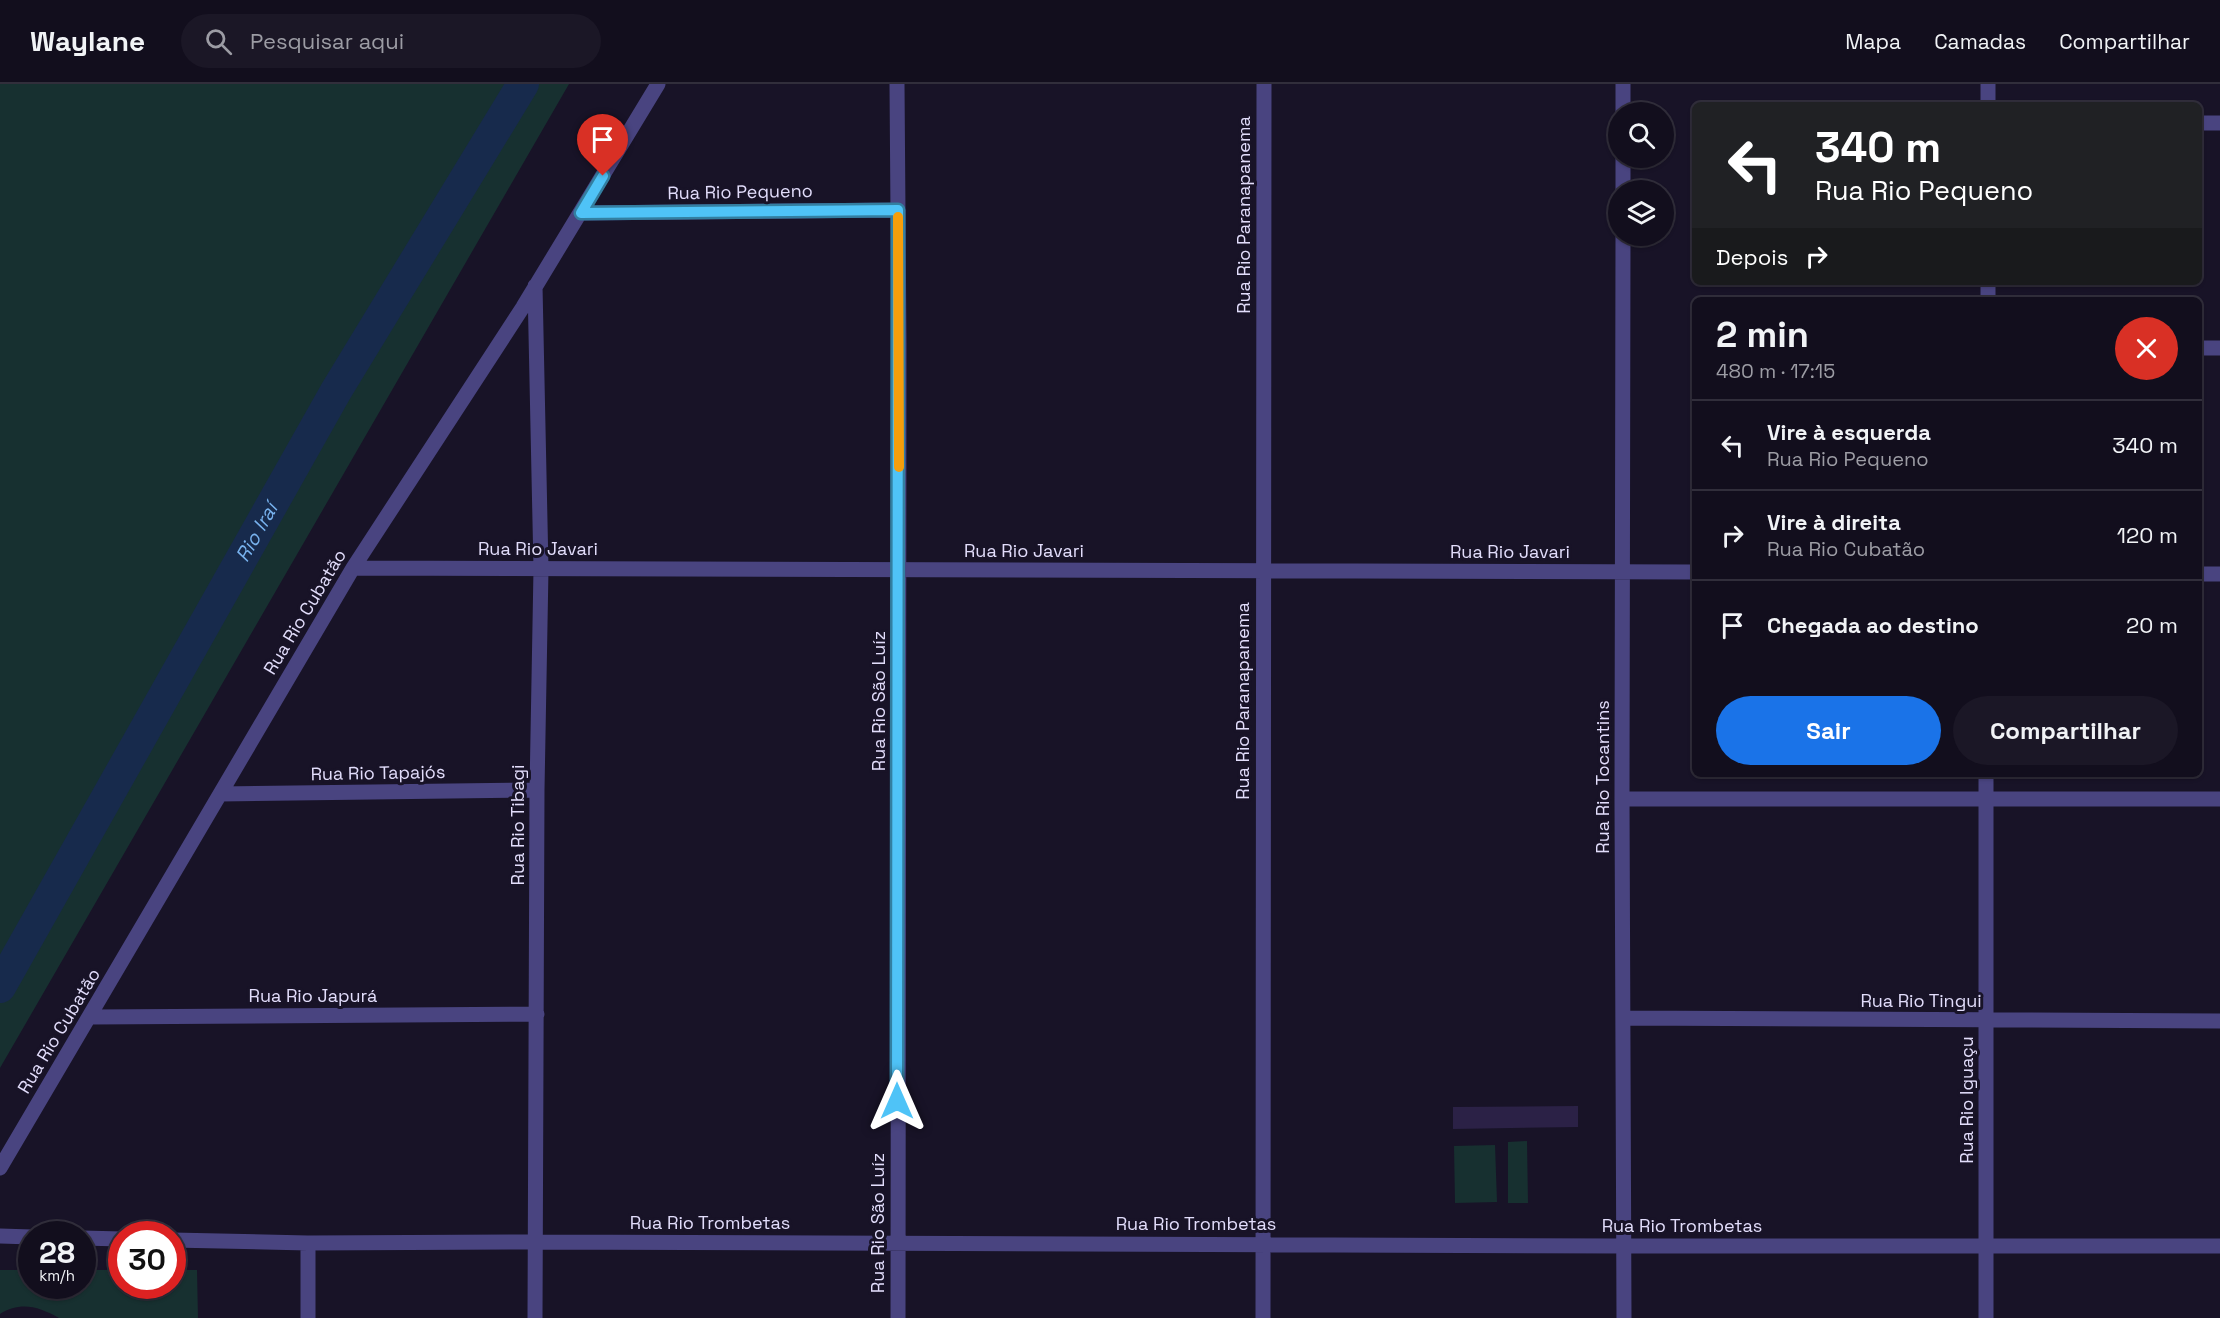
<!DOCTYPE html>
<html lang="pt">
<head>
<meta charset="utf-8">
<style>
  :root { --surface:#120e1d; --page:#1b1726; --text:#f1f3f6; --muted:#9c9ca4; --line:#312e3b; --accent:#1a73e8 }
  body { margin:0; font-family:"Space Grotesk",sans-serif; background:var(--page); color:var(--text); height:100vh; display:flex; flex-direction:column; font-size:22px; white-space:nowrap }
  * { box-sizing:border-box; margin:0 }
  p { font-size:20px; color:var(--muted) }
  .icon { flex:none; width:33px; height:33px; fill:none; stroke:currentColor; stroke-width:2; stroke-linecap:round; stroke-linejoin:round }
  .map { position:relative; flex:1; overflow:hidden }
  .sheet { position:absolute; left:1692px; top:213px; width:510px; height:480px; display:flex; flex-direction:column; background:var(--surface); border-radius:9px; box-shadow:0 2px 4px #0004,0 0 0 2px var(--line) }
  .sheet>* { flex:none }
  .banner { position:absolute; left:1692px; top:18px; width:510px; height:183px; border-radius:9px; box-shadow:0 2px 4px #0004,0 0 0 2px var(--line); background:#202124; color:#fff; overflow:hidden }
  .buttons { position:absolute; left:1608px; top:18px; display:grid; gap:12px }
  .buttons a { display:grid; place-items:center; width:66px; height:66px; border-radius:50%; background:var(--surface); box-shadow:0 2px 4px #0004,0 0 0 2px var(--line); font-size:30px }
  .speed { position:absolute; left:18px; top:1137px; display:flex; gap:12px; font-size:30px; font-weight:700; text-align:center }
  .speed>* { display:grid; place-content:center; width:78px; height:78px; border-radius:50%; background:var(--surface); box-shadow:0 2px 4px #0004,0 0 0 2px var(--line); line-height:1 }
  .speed small { font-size:15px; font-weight:400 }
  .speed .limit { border:9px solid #d22; background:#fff; color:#111 }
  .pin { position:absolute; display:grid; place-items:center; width:51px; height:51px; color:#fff; margin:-62px -26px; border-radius:50% 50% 50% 0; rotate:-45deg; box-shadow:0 0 6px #0007 }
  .pin .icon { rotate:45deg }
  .me { position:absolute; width:66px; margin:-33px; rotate:0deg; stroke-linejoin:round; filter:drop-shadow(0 0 4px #0008) }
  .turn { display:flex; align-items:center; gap:21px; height:126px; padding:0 24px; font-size:27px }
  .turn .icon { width:78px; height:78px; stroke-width:2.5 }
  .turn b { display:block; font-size:42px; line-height:51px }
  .then { display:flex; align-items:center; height:57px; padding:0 24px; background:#0003; gap:12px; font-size:22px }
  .round { display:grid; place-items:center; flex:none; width:63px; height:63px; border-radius:32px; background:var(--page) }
  .headline { display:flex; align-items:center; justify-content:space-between; height:102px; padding:0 24px }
  h1 { font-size:36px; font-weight:700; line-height:45px }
  .primary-button { display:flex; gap:12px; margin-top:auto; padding:12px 24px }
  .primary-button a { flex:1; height:69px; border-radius:36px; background:var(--accent); color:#fff; font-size:24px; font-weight:700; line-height:69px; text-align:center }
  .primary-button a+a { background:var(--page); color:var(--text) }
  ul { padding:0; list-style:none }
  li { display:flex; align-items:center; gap:18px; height:90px; padding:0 24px; border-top:2px solid var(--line) }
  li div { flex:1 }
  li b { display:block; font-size:22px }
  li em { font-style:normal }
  header { display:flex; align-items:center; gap:36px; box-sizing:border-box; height:84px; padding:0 30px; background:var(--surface); border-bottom:2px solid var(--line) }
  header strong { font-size:28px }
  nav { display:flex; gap:33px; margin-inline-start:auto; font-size:21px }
  .search { width:420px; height:54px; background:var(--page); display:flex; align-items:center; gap:15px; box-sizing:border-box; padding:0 21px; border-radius:33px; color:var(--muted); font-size:22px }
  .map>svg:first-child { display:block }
  .green { fill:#173030 }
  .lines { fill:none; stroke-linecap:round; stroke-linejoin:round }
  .river { stroke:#172a4c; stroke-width:32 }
  .building { fill:#2b2146 }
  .minor { stroke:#494480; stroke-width:15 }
  .route-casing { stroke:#337fa1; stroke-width:15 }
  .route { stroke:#4fc3f7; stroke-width:10 }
  .slow { stroke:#f59e0b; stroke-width:10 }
  .labels { text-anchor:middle; stroke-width:6; stroke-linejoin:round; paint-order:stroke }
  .street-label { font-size:18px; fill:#e2ddfb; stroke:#181327 }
  .water-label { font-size:20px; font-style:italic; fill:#78b2ee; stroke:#181327 }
</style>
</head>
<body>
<header>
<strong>Waylane</strong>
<div class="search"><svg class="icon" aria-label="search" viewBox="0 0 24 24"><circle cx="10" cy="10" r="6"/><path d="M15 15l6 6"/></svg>Pesquisar aqui</div>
<nav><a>Mapa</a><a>Camadas</a><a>Compartilhar</a></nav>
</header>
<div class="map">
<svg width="2220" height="1234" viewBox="0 0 2220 1234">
  <rect width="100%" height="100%" fill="#181327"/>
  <!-- green -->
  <path class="green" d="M0,0H569L0,984Z
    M1527,1057L1528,1119H1508V1058Z
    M1495,1061L1497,1118L1455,1119L1454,1062Z
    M0,1186H31L32,1202H82L83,1186H121L122,1202H172L173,1186H197L198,1234H59C39,1223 21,1217 0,1230Z"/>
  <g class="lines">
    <!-- river -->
    <path class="river" id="s1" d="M0,903L336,307L523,0"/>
  </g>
  <!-- building -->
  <path class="building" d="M1578,1022V1043L1453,1045V1023Z"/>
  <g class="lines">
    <!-- minor -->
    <path class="minor" d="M897,0L899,259L898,1234
      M1988,21V0
      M1623,28V0
      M2199,39H2220
      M1623,74V106
      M581,129L898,126
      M1623,152L1622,715L1624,1234
      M1988,198V216
      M2199,264H2220
      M353,484L1695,488
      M2199,490H2220
      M220,710L537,706
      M1622,715H2220
      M91,933L537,930
      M1623,934L2220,937
      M0,1084L353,484L523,223L658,0
      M0,1152L32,1153
      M82,1154L122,1155
      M172,1156L308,1159L534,1158L1624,1162H2220
      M308,1234V1159
      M535,1234L537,706L541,485L535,202
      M1263,1234L1264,0
      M1986,1234V690"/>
  </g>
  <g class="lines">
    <defs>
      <path id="route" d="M603,92L581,129L898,126L897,1017"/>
    </defs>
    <!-- route casing -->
    <use href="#route" class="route-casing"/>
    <!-- route -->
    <use href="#route" class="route"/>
    <!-- slow -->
    <path class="slow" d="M898,133L899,383"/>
  </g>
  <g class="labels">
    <!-- street labels -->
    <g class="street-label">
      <text transform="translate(740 108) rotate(-1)" y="6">Rua Rio Pequeno</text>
      <text transform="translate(1244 131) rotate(-90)" y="6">Rua Rio Paranapanema</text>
      <text x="538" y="471">Rua Rio Javari</text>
      <text x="1024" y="473">Rua Rio Javari</text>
      <text x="1510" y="474">Rua Rio Javari</text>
      <text transform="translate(305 528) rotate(-59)" y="6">Rua Rio Cubatão</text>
      <text transform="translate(879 617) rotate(-90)" y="6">Rua Rio São Luíz</text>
      <text transform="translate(1243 617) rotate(-90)" y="6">Rua Rio Paranapanema</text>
      <text transform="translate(378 689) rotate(-1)" y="6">Rua Rio Tapajós</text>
      <text transform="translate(1603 693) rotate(-90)" y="6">Rua Rio Tocantins</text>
      <text transform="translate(518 741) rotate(-90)" y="6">Rua Rio Tibagi</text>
      <text x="313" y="918">Rua Rio Japurá</text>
      <text x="1921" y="923">Rua Rio Tingui</text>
      <text transform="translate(59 947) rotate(-59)" y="6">Rua Rio Cubatão</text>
      <text transform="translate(1967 1016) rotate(-90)" y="6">Rua Rio Iguaçu</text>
      <text x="710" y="1145">Rua Rio Trombetas</text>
      <text transform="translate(878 1139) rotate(-90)" y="6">Rua Rio São Luíz</text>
      <text x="1196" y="1146">Rua Rio Trombetas</text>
      <text x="1682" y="1148">Rua Rio Trombetas</text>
    </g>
    <!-- water labels -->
    <g class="water-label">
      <text dy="7" stroke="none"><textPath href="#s1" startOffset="522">Rio Iraí</textPath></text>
    </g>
  </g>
</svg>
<div class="buttons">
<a><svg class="icon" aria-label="search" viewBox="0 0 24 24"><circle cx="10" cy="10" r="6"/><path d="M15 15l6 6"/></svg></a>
<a><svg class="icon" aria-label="layers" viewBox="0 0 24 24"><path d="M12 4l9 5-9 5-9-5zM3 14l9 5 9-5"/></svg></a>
</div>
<div class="speed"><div>28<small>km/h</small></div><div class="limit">30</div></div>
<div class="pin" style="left:603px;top:92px;background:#d93025"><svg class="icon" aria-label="arrive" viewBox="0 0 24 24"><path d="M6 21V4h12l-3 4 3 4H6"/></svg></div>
<svg class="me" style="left:897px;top:1017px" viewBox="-20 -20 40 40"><path d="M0-17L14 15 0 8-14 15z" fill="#4fc3f7" stroke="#fff" stroke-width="4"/></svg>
<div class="banner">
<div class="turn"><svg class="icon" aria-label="left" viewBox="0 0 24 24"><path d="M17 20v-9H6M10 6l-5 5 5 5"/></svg><div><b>340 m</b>Rua Rio Pequeno</div></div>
<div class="then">Depois<svg class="icon" aria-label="right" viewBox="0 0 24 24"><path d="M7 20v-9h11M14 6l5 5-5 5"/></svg></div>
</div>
<section class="sheet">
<div class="headline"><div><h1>2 min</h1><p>480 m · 17:15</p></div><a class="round" style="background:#d93025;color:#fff"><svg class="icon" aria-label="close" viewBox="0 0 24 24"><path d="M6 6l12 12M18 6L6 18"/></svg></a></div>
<ul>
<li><svg class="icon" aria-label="left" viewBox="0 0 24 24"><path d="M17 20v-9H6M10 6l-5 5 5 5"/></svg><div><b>Vire à esquerda</b><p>Rua Rio Pequeno</p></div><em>340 m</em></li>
<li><svg class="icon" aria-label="right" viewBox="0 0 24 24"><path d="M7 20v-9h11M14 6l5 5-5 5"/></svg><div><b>Vire à direita</b><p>Rua Rio Cubatão</p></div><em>120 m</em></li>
<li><svg class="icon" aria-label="arrive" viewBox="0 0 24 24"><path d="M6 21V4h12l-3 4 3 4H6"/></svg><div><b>Chegada ao destino</b></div><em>20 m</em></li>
</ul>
<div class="primary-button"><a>Sair</a><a>Compartilhar</a></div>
</section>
</div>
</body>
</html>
